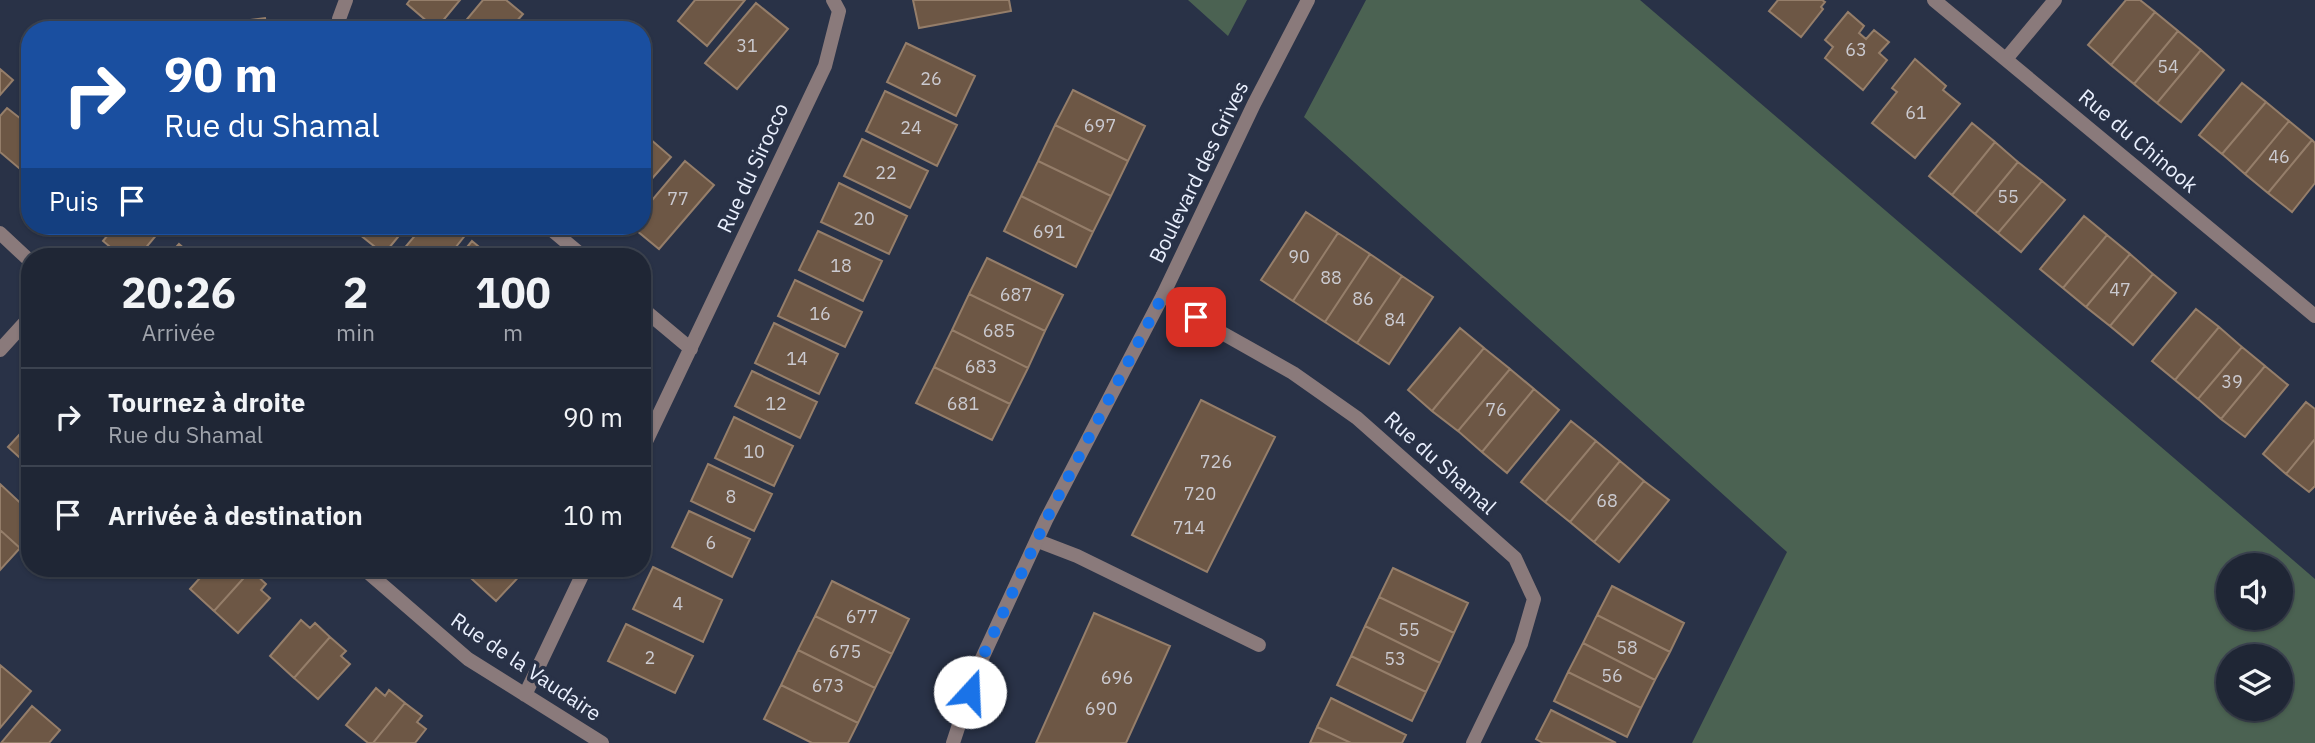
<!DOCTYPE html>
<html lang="fr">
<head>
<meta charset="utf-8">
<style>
  :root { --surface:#1f2635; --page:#272e3d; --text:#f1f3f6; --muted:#a1a5ad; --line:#3c4350 }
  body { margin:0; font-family:"IBM Plex Sans",sans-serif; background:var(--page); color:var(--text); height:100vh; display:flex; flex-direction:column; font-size:26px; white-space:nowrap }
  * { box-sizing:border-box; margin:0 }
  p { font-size:23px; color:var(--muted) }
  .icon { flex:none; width:38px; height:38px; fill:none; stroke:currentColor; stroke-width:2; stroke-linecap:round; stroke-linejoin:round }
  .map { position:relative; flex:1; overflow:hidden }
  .panel { position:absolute; left:21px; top:248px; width:630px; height:329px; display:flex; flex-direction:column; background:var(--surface); border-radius:28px; box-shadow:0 2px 5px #0004,0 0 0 2px var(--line) }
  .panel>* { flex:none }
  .top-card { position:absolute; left:21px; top:21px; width:630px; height:214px; border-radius:28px; box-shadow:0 2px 5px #0004,0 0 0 2px var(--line); background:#1a4fa0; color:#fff; overflow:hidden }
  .controls { position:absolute; left:2216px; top:553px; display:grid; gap:14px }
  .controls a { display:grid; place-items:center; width:77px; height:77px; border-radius:50%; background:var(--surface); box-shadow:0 2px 5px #0004,0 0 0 2px var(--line); font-size:35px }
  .pin { position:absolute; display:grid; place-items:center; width:60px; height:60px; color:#fff; margin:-30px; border-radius:14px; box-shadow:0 4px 10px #0006 }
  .me { position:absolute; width:77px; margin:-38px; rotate:20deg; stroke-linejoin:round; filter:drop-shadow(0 0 5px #0008) }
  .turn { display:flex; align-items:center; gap:24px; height:147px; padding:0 28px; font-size:32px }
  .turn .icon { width:91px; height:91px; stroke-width:2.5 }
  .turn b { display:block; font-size:49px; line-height:60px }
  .then { display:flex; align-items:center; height:66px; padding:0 28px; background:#0003; gap:14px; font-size:26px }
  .eta { display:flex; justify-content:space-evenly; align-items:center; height:119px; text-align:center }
  .eta b { font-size:42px; font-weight:700; line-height:49px }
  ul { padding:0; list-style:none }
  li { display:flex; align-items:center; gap:21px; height:98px; padding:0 28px; border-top:2px solid var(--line) }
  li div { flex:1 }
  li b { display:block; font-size:26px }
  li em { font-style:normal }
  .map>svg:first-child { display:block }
  .green { fill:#4b6252; fill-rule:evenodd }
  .building { fill:#6d5745; stroke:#957e6a; stroke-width:2 }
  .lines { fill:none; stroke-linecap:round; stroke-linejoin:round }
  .service { stroke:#8a7a7b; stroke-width:14 }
  .minor { stroke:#8a7a7b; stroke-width:14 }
  .tertiary { stroke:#8a7a7b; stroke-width:14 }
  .route { stroke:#1a73e8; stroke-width:12; stroke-dasharray:0 21.6 }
  .labels { text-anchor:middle; stroke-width:7; stroke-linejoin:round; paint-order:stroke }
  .number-label { font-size:18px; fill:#cbcad0 }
  .street-label { font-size:21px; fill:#eaf0fe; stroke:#293247 }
</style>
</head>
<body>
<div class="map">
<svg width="2315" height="743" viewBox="0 0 2315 743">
  <rect width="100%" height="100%" fill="#293247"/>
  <!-- green -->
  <path class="green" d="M1188,0H1247L1228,36Z
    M1366,0H1640L2315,579V743H1692L1787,552L1304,117ZM2228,565H2280V618H2228ZM2228,656H2280V709H2228Z"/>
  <!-- building -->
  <path class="building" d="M410,0H460L436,29L407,4Z
    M483,0H506L523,14L509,30H458Z
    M695,0H745L707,46L678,21Z
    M913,0H1009L1011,11L919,28Z
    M1778,0H1822L1825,2L1821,7L1823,9L1801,37L1769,11Z
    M2126,0H2140L2155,12L2111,65L2088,45Z
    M756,3L788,29L737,89L705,63Z
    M1848,12L1864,26L1859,33L1866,39L1874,30L1889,42L1879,53L1887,60L1863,90L1825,58L1833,47L1825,40Z
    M2155,12L2178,31L2134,84L2111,65Z
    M265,18L267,30H180V29Z
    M2178,31L2201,50L2157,103L2134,84Z
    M906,43L975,76L956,116L887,82Z
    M2201,50L2224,70L2181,122L2157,103Z
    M1915,59L1946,86L1943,90L1960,104L1915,158L1872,123L1897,92L1892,88Z
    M0,69L13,80L0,95Z
    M2242,83L2266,102L2222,154L2199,135Z
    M1073,90L1145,126L1128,161L1055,125Z
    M885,91L957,125L937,166L866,131Z
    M2266,102L2289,121L2245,174L2222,154Z
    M7,108L21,119L30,109V170L26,174L0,152V116Z
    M2289,121L2312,140L2268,193L2245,174Z
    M1972,123L1995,142L1952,195L1929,176Z
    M1055,125L1128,161L1111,196L1038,161Z
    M642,132L671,157L642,190Z
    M862,139L928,171L910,208L844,176Z
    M2312,140L2315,143V183L2292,212L2268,193Z
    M1995,142L2018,162L1975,214L1952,195Z
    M685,161L714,185L659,249L631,226H642V212Z
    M1038,161L1111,196L1093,232L1021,196Z
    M2018,162L2042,181L1998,233L1975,214Z
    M2042,181L2065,200L2021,252L1998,233Z
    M839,183L907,216L889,254L821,222Z
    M1021,196L1093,232L1076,267L1004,231Z
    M1306,212L1338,233L1293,301L1261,280Z
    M2084,216L2107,235L2063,288L2040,269Z
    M97,226H164L138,257H122L103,241L108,235Z
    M357,226H407L384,254L354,230Z
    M423,226H458L467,233L448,257H397Z
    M818,231L882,261L863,301L799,270Z
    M1338,233L1370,254L1325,322L1293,301Z
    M2107,235L2130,254L2086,307L2063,288Z
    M472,241L491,257H459Z
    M179,244L194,257H167Z
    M1370,254L1402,276L1357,343L1325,322Z
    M2130,254L2153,274L2110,326L2086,307Z
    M987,258L1063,295L1045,331L969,294Z
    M2153,274L2176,293L2133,345L2110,326Z
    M1402,276L1433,297L1389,364L1357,343Z
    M795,280L862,312L845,347L778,316Z
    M969,294L1045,331L1028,368L952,330Z
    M2196,309L2219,327L2175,380L2152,361Z
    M774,323L838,354L819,394L755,363Z
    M2219,327L2242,347L2198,399L2175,380Z
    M1460,328L1484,348L1432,411L1408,390Z
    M952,330L1028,368L1010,404L934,367Z
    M2242,347L2265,366L2221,419L2198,399Z
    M1484,348L1510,369L1458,431L1432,411Z
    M2265,366L2288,385L2245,437L2221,419Z
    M934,367L1010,404L992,440L916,403Z
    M1510,369L1534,389L1482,452L1458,431Z
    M752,371L817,402L800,438L735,406Z
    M1534,389L1559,410L1507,473L1482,452Z
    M1201,400L1275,437L1207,572L1132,535Z
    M2306,402L2315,409V439L2286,474L2263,454Z
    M734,417L793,446L774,486L715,458Z
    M1571,421L1596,441L1545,502L1521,482Z
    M30,423V467L8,447Z
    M2315,439V486L2309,492L2286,474Z
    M1596,441L1620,461L1570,522L1545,502Z
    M1620,461L1644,481L1594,542L1570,522Z
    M708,464L772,494L754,531L691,501Z
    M1644,481L1669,500L1619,562L1594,542Z
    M0,484L30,512V538L20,548L0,530Z
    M689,511L750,539L732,577L672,547Z
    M0,530L20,548L0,570Z
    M653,567L722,600L703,642L633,609Z
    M1393,568L1468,603L1454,633L1379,597Z
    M208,569L251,570L214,611L190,589Z
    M461,569H526L496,601Z
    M251,570L266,584L261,590L270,598L238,633L214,611Z
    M832,581L909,619L892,654L815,616Z
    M1612,586L1684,623L1670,652L1597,615Z
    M1379,597L1454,633L1440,663L1365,626Z
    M1094,613L1170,646L1126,743H1036Z
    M1597,615L1670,652L1655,680L1583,643Z
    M815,616L892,654L875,688L798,650Z
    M301,620L310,628L315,623L330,637L294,678L270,656Z
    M626,624L693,656L675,693L608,661Z
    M1365,626L1440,663L1426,692L1351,656Z
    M330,637L346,651L341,656L350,664L318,699L294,678Z
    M1583,643L1655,680L1641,708L1568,672Z
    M798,650L875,688L858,723L781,685Z
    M1351,656L1426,692L1412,721L1337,685Z
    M0,665L31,691L0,728Z
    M1568,672L1641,708L1627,737L1554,701Z
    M781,685L858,723L848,743H812L764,719Z
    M376,688L385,696L389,690L405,703L373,743H368L346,725Z
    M1331,698L1406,735L1402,743H1351L1317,727Z
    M405,703L422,716L417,722L426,729L415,743H373Z
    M32,706L60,730L49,743H1Z
    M1551,710L1616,743H1543L1536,739Z
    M1317,727L1351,743H1310Z"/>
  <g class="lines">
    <!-- service -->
    <path class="service" d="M1038,541L1077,556L1259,645"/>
    <!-- minor -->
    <path class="minor" d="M1934,0L2315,316
      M342,30L339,19L346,0
      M2006,59L2055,0
      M547,226L584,257
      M0,233L30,261
      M1163,295L1215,329L1293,373L1357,418L1515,558L1534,599L1521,644L1473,743
      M642,308L691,349
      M0,350L30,317
      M642,450L825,66L839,11L833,0
      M364,569L468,659L602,743
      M525,695L585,569"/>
    <!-- tertiary -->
    <path class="tertiary" d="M953,743L978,667L1046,520L1163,295L1254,104L1308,0"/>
  </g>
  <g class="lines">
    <!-- route -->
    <path class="route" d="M970,692L978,667L1046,520L1163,295L1196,317"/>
  </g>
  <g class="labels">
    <!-- number labels -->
    <g class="number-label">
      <text x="747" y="52">31</text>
      <text x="1856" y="56">63</text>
      <text x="2168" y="73">54</text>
      <text x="931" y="85">26</text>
      <text x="1916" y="119">61</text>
      <text x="1100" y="132">697</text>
      <text x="911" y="134">24</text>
      <text x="2279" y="163">46</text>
      <text x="886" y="179">22</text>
      <text x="2008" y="203">55</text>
      <text x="678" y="205">77</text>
      <text x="864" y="225">20</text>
      <text x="1049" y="238">691</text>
      <text x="1299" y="263">90</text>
      <text x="841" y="272">18</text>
      <text x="1331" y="284">88</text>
      <text x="2120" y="296">47</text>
      <text x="1016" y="301">687</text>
      <text x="1363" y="305">86</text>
      <text x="820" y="320">16</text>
      <text x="1395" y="326">84</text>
      <text x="999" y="337">685</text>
      <text x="797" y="365">14</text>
      <text x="981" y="373">683</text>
      <text x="2232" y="388">39</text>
      <text x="776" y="410">12</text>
      <text x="963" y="410">681</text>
      <text x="1496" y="416">76</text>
      <text x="754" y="458">10</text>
      <text x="1216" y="468">726</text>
      <text x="1200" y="500">720</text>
      <text x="731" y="503">8</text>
      <text x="1607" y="507">68</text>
      <text x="1189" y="534">714</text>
      <text x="711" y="549">6</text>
      <text x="678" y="610">4</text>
      <text x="862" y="623">677</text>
      <text x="1409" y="636">55</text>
      <text x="1627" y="654">58</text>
      <text x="845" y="658">675</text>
      <text x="650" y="664">2</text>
      <text x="1395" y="665">53</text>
      <text x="1612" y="682">56</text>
      <text x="1117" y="684">696</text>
      <text x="828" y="692">673</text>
      <text x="1101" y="715">690</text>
    </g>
    <!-- street labels -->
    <g class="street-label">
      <text transform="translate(2138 141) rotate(40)" y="7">Rue du Chinook</text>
      <text transform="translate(753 168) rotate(-65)" y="7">Rue du Sirocco</text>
      <text transform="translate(1199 172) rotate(-64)" y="7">Boulevard des Grives</text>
      <text transform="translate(1440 463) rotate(42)" y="7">Rue du Shamal</text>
      <text transform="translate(526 667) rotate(34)" y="7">Rue de la Vaudaire</text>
    </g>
  </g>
</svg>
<div class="controls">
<a><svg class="icon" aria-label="sound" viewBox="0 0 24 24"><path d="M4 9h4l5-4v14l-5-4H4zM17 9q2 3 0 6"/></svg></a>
<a><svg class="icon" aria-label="layers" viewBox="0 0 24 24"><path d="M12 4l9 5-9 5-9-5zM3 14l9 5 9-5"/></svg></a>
</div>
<div class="pin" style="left:1196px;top:317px;background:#d93025"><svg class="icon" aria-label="arrive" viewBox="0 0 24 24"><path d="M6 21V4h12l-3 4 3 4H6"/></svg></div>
<svg class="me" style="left:970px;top:692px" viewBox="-20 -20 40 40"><circle r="19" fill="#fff"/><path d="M0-13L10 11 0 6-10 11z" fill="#1a73e8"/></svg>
<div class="top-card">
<div class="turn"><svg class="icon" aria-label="right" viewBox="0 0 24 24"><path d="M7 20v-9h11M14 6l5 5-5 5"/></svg><div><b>90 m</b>Rue du Shamal</div></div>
<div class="then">Puis<svg class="icon" aria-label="arrive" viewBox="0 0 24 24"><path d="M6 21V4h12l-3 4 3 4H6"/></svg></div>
</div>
<section class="panel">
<div class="eta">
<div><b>20:26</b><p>Arrivée</p></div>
<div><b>2</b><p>min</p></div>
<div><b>100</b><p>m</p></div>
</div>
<ul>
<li><svg class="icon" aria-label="right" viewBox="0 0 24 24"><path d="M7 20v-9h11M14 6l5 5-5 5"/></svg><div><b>Tournez à droite</b><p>Rue du Shamal</p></div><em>90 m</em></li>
<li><svg class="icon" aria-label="arrive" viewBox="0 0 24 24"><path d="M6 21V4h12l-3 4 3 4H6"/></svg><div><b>Arrivée à destination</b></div><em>10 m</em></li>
</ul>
</section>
</div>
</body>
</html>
